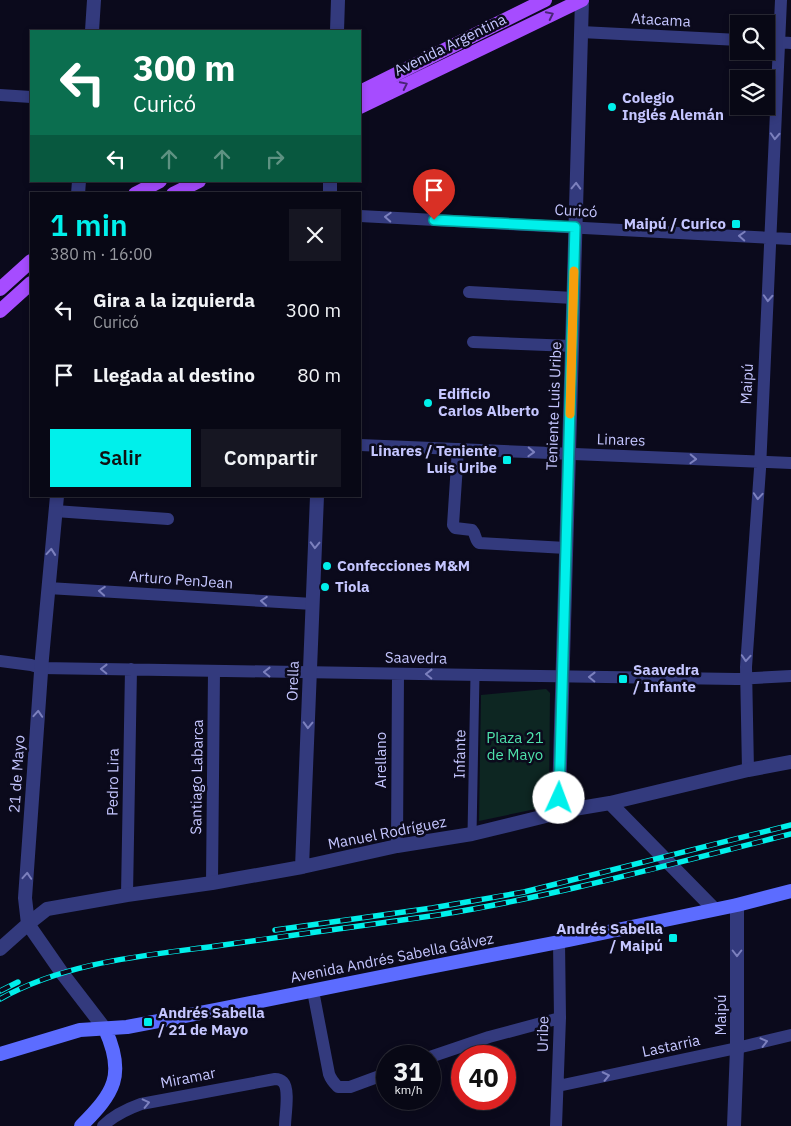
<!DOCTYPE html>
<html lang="es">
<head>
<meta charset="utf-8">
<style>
  :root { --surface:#080815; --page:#161622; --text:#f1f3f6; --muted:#989aa0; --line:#292934; --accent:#00f0eb }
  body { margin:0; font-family:"IBM Plex Sans",sans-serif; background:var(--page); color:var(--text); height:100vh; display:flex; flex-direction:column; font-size:19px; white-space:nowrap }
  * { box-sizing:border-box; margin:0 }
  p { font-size:16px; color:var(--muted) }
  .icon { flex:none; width:28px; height:28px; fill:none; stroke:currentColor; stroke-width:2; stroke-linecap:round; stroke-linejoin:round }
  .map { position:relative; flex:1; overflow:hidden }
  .drawer { position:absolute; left:30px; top:192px; width:331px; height:305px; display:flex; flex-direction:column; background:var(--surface); border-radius:0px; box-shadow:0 2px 8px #0003,0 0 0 1px var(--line) }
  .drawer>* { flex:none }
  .top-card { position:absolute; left:30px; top:30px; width:331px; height:152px; border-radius:0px; box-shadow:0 2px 8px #0003,0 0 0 1px var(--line); background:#0b6e4f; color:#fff; overflow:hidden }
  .fabs { position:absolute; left:730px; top:15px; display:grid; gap:10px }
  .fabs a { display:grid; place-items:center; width:45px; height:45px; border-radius:0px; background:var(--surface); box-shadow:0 2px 8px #0003,0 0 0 1px var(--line); font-size:25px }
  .speed { position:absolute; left:376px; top:1045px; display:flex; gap:10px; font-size:25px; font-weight:700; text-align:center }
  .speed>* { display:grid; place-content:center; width:65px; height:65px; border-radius:50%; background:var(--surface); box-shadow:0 2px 8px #0003,0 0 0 1px var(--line); line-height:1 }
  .speed small { font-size:12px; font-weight:400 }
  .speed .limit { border:8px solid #d22; background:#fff; color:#111 }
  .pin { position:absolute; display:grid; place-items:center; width:42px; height:42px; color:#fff; margin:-51px -21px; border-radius:50% 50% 50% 0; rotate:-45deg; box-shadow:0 0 5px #0007 }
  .pin .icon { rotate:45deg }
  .me { position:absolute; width:55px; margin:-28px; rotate:2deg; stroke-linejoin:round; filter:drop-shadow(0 0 4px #0008) }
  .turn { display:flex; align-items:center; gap:18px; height:105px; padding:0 20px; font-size:22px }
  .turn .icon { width:65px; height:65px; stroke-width:2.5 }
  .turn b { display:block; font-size:35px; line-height:42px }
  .lanes { display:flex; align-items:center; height:48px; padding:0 20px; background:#0003; justify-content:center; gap:25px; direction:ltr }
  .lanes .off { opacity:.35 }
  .round { display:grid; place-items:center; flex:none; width:52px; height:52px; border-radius:0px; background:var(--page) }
  .head { display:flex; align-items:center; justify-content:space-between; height:85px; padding:0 20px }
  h1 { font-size:30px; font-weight:600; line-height:38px; color:var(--accent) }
  .button { display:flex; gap:10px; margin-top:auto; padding:10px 20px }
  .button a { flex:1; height:58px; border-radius:0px; background:var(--accent); color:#111; font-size:20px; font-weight:600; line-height:58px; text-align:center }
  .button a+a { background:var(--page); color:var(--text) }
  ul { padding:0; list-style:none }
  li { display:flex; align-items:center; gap:15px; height:65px; padding:0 20px }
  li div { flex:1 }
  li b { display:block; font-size:19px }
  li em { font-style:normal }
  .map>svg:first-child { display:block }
  .green { fill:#0d2622 }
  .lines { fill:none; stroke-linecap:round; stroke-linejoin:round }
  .pedestrian { stroke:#333a7d; stroke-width:9 }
  .minor { stroke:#333a7d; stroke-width:12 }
  .tertiary { stroke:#333a7d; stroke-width:14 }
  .secondary { stroke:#5c6cff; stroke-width:14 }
  .primary { stroke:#a64cff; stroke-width:14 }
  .rail-casing { stroke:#00f0eb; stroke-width:5.5 }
  .rail { stroke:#0b0a1c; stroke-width:4; stroke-dasharray:11; stroke-linecap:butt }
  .oneway { stroke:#492477 }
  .oneway2 { stroke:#7c80be }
  .route-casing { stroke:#009c99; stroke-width:12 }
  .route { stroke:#00f0eb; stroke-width:9 }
  .slow { stroke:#f59e0b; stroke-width:9 }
  .poi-dot { fill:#00f0eb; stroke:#0b0a1c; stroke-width:2 }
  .labels { text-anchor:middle; stroke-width:5; stroke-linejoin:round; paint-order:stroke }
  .street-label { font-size:15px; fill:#c5c6ff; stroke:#0b0a1c }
  .poi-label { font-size:15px; font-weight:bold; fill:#c5c6ff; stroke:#0b0a1c; text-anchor:start }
  .park-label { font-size:15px; fill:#4ee2ab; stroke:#0b0a1c }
</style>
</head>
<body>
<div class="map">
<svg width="791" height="1126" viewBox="0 0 791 1126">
  <rect width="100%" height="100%" fill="#0b0a1c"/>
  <!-- green -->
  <path class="green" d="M546,689L550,693L549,799L545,807L479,821L481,695Z"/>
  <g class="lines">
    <!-- pedestrian -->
    <path class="pedestrian" d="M472,834L475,675"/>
    <!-- minor -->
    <path class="minor" d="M581,32L739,40
      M766,41L791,43
      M0,95L31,97
      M360,216L791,239
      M469,292L573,298
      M473,342L572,346
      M360,445L791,463
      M458,449L453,525L455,528L472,530C476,534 475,540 479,543L566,548
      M55,511L168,519
      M48,588L313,604
      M0,661L31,665L41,668L736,679L791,676
      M748,770L746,667L760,469L781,0
      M397,846L398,674
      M212,883L214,671
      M127,895L131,669
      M313,991L329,1074C331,1080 334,1083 338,1087H350L388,1073
      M430,1057L489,1037L560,1018
      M558,1086L737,1048L791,1035
      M103,1126C113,1116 127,1109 141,1104L275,1079C278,1079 281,1080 283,1082C290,1089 285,1116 285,1126
      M556,1126L560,1018L559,942"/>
    <!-- tertiary -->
    <path class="tertiary" d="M92,31L94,0
      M337,31L338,0
      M78,194L79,181
      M330,194V181
      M57,496L42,658L25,898L28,924L62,973L105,1029
      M610,803L714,909
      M561,812L559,798L582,0
      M302,867L317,496
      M0,949L28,924L47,909L127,895L212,883L302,867L397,846L472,834L574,809L610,803L748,770L791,762
      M734,1126L737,1048V905"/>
    <!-- secondary -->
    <path class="secondary" d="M0,1054L80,1030L127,1027L221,1009L420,969L569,940L737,905L791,891
      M81,1126C114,1093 126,1075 105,1029"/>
    <!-- primary -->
    <path class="primary" d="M360,92L545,0
      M360,107L582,0
      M135,194L160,181
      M173,194L199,181
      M0,289L31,261
      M0,311L31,283"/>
    <defs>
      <path id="rail" d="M275,930L432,908L524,892L791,825
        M0,991L18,982
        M0,999C66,962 142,956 216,946C290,935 364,926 438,915C557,896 674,863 791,834"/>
    </defs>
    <!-- rail casing -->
    <use href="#rail" class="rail-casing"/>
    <!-- rail -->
    <use href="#rail" class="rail"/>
  </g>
  <!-- one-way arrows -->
  <defs><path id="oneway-chevron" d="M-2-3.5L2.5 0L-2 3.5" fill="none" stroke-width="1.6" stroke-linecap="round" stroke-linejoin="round" transform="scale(1.25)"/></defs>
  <g class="oneway">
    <use href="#oneway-chevron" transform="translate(550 15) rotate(-26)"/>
    <use href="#oneway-chevron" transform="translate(404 85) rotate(-26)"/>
  </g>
  <g class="oneway2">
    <use href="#oneway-chevron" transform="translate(775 136) rotate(93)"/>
    <use href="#oneway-chevron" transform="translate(576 186) rotate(-88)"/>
    <use href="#oneway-chevron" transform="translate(388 217) rotate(-177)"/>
    <use href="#oneway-chevron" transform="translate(742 236) rotate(-177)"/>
    <use href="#oneway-chevron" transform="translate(768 298) rotate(93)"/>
    <use href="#oneway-chevron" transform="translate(531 452) rotate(2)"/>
    <use href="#oneway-chevron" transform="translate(693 459) rotate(2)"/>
    <use href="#oneway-chevron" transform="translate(758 496) rotate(94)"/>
    <use href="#oneway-chevron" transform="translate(315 545) rotate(92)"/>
    <use href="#oneway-chevron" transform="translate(51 552) rotate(-85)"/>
    <use href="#oneway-chevron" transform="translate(102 591) rotate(-176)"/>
    <use href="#oneway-chevron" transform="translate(264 601) rotate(-176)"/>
    <use href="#oneway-chevron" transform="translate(746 658) rotate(94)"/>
    <use href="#oneway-chevron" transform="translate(104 669) rotate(-179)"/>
    <use href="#oneway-chevron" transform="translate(267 672) rotate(-179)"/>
    <use href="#oneway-chevron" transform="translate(429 674) rotate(-179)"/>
    <use href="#oneway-chevron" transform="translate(592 677) rotate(-179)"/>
    <use href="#oneway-chevron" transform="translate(38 714) rotate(-86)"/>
    <use href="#oneway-chevron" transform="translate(308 725) rotate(92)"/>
    <use href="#oneway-chevron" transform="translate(27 876) rotate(-86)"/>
    <use href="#oneway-chevron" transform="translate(737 953) rotate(90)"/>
    <use href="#oneway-chevron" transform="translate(764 1042) rotate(-14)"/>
    <use href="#oneway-chevron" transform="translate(606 1076) rotate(-12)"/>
    <use href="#oneway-chevron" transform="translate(146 1103) rotate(-13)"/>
  </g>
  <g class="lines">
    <defs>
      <path id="route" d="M434,220L575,227L559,798"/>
    </defs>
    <!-- route casing -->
    <use href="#route" class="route-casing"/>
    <!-- route -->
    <use href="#route" class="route"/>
    <!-- slow -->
    <path class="slow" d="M570,414L574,271"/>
  </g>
  <!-- markers -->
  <g class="poi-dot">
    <circle cx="612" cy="107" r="5"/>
    <rect x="731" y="219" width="10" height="10" rx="2.5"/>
    <circle cx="428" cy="403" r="5"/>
    <rect x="502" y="455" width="10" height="10" rx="2.5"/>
    <circle cx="327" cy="566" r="5"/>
    <circle cx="325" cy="587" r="5"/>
    <rect x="618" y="674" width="10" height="10" rx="2.5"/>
    <rect x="668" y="933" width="10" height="10" rx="2.5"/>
    <rect x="143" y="1017" width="10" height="10" rx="2.5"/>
  </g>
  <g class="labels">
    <!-- street labels -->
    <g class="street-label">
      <text transform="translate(661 20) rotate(3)" y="5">Atacama</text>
      <text transform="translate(450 45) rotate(-26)" y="5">Avenida Argentina</text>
      <text transform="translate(576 211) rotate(3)" y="5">Curicó</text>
      <text transform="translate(747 384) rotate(-87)" y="5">Maipú</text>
      <text transform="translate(554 406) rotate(-88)" y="5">Teniente Luis Uribe</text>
      <text transform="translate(621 440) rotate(2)" y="5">Linares</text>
      <text transform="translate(181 580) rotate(4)" y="5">Arturo PenJean</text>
      <text transform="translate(416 658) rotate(1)" y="5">Saavedra</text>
      <text transform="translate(293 681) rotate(-88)" y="5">Orella</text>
      <text transform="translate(460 754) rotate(-89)" y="5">Infante</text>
      <text transform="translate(381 760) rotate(-90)" y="5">Arellano</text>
      <text transform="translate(17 774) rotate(-86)" y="5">21 de Mayo</text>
      <text transform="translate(197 777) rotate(-89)" y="5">Santiago Labarca</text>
      <text transform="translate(113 782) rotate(-89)" y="5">Pedro Lira</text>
      <text transform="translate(387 833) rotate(-11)" y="5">Manuel Rodríguez</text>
      <text transform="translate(392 958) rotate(-11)" y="5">Avenida Andrés Sabella Gálvez</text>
      <text transform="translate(721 1015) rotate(-90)" y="5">Maipú</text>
      <text transform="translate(543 1034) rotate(-89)" y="5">Uribe</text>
      <text transform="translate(671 1046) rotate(-12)" y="5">Lastarria</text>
      <text transform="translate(188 1078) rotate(-11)" y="5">Miramar</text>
    </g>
    <!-- poi labels -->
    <g class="poi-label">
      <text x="622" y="103">Colegio<tspan x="622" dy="17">Inglés Alemán</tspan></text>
      <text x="726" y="229" text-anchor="end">Maipú / Curico</text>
      <text x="438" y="399">Edificio<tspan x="438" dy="17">Carlos Alberto</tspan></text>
      <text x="497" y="456" text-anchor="end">Linares / Teniente<tspan x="497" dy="17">Luis Uribe</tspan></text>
      <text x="337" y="571">Confecciones M&amp;M</text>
      <text x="335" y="592">Tiola</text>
      <text x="633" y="675">Saavedra<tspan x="633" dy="17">/ Infante</tspan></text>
      <text x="663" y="934" text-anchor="end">Andrés Sabella<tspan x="663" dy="17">/ Maipú</tspan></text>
      <text x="158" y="1018">Andrés Sabella<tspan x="158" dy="17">/ 21 de Mayo</tspan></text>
    </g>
    <!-- park labels -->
    <g class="park-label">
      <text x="515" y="743">Plaza 21<tspan x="515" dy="17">de Mayo</tspan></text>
    </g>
  </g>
</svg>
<div class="fabs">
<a><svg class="icon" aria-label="search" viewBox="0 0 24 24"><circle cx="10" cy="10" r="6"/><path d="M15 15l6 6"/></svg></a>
<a><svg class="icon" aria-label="layers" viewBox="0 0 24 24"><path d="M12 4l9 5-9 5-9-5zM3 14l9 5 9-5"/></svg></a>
</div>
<div class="speed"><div>31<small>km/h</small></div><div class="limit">40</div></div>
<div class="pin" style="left:434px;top:220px;background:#d93025"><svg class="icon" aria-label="arrive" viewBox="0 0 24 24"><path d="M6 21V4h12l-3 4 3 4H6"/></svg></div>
<svg class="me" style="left:559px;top:798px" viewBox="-20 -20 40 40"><circle r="19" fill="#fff"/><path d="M0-13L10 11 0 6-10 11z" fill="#00f0eb"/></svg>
<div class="top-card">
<div class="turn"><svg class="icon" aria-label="left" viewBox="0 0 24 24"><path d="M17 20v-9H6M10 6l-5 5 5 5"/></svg><div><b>300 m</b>Curicó</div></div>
<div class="lanes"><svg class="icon" aria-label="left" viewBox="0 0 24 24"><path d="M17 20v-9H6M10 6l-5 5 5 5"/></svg><svg class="icon off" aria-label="ahead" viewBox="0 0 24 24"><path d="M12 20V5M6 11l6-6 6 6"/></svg><svg class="icon off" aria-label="ahead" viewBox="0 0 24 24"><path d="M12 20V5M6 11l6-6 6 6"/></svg><svg class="icon off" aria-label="right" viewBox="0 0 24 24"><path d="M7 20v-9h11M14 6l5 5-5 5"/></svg></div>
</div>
<section class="drawer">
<div class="head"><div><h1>1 min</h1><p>380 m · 16:00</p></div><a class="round"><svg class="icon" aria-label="close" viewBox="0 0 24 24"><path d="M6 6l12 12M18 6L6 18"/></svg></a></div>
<ul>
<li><svg class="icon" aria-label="left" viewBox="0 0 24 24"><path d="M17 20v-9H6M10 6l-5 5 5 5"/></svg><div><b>Gira a la izquierda</b><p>Curicó</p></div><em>300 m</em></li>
<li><svg class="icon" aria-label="arrive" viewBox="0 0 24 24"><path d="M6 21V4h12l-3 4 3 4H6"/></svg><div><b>Llegada al destino</b></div><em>80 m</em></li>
</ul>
<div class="button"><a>Salir</a><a>Compartir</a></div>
</section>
</div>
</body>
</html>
